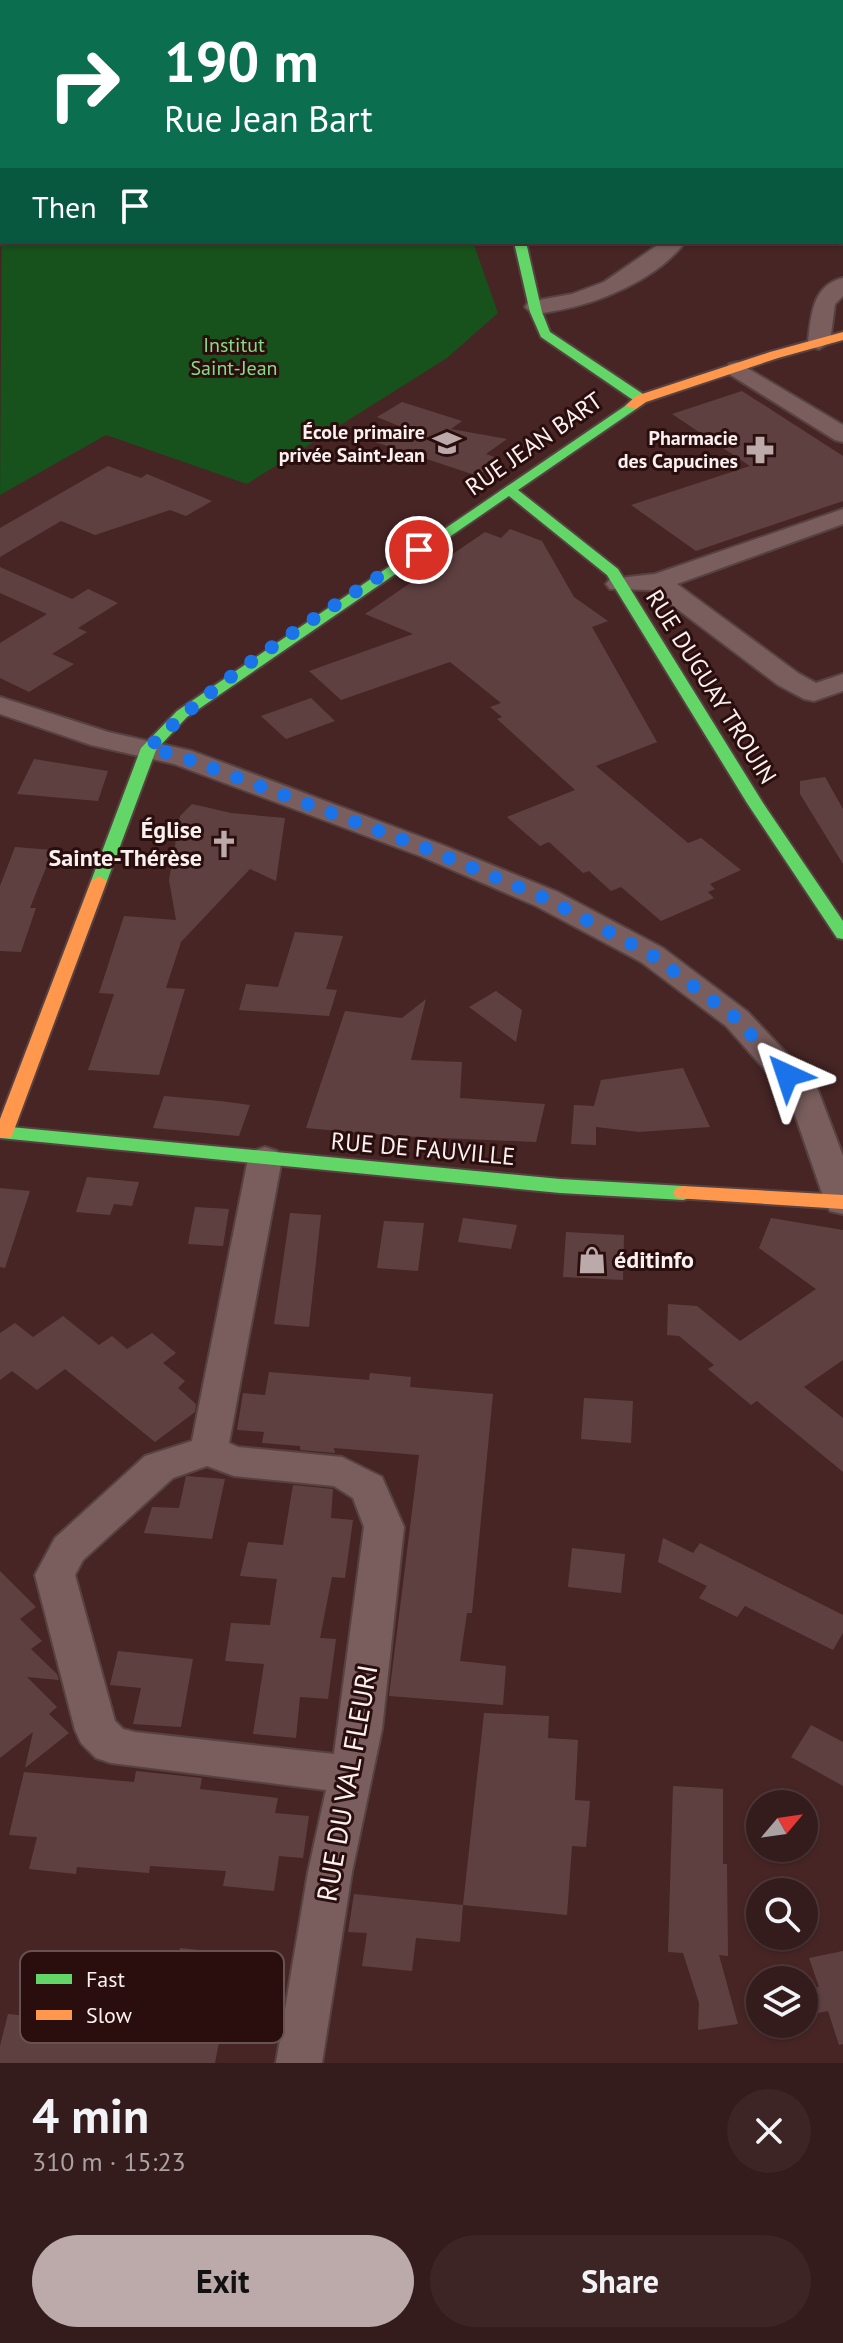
<!DOCTYPE html>
<html lang="en">
<head>
<meta charset="utf-8">
<style>
  :root { --surface:#351c1c; --page:#3d2525; --text:#f1f3f6; --muted:#aaa1a3; --line:#4f3a3b; --accent:#bbaaa9 }
  body { margin:0; font-family:"PT Sans",sans-serif; background:var(--page); color:var(--text); height:100vh; display:flex; flex-direction:column; font-size:30px; white-space:nowrap }
  * { box-sizing:border-box; margin:0 }
  p { font-size:26px; color:var(--muted) }
  .icon { flex:none; width:44px; height:44px; fill:none; stroke:currentColor; stroke-width:2; stroke-linecap:round; stroke-linejoin:round }
  .map { position:relative; height:2063px; overflow:hidden }
  .side { display:flex; flex-direction:column; background:var(--surface); flex:1 }
  .side>* { flex:none }
  .banner { position:absolute; left:0px; top:0px; width:844px; height:244px; box-shadow:0 2px 6px #0004,0 0 0 2px var(--line); background:#0b6e4f; color:#fff; overflow:hidden }
  .needle { width:52px; rotate:61deg }
  .fabs { position:absolute; left:746px; top:1790px; display:grid; gap:16px }
  .fabs a { display:grid; place-items:center; width:72px; height:72px; border-radius:50%; background:var(--surface); box-shadow:0 2px 6px #0004,0 0 0 2px var(--line); font-size:40px }
  .pin { position:absolute; display:grid; place-items:center; width:68px; height:68px; color:#fff; margin:-34px; border:4px solid #fff; border-radius:50%; box-shadow:0 2px 8px #0007 }
  .me { position:absolute; width:88px; margin:-44px; rotate:318deg; stroke-linejoin:round; filter:drop-shadow(0 0 6px #0008) }
  .turn { display:flex; align-items:center; gap:28px; height:168px; padding:0 32px; font-size:36px }
  .turn .icon { width:104px; height:104px; stroke-width:2.5 }
  .turn b { display:block; font-size:56px; line-height:68px }
  .then { display:flex; align-items:center; height:76px; padding:0 32px; background:#0003; gap:16px; font-size:30px }
  .round { display:grid; place-items:center; flex:none; width:84px; height:84px; border-radius:42px; background:var(--page) }
  .head { display:flex; align-items:center; justify-content:space-between; height:136px; padding:0 32px }
  h1 { font-size:48px; font-weight:800; line-height:60px }
  .action { display:flex; gap:16px; margin-top:auto; padding:16px 32px }
  .action a { flex:1; height:92px; border-radius:48px; background:var(--accent); color:#111; font-size:32px; font-weight:800; line-height:92px; text-align:center }
  .action a+a { background:var(--page); color:var(--text) }
  .map>svg:first-child { display:block }
  .green { fill:#17511b }
  .building { fill:#5f4040 }
  .lines { fill:none; stroke-linecap:round; stroke-linejoin:round }
  .street-casing { stroke:#574242; stroke-width:4 }
  .fast-casing { stroke:#574242; stroke-width:4 }
  .slow-casing { stroke:#574242; stroke-width:4 }
  .street { fill:#795e5d; fill-rule:evenodd }
  .fast { fill:#63d668; fill-rule:evenodd }
  .slow { fill:#ff974d; fill-rule:evenodd }
  .route { stroke:#1a73e8; stroke-width:14; stroke-dasharray:0 25.2 }
  .labels { text-anchor:middle; stroke-width:6; stroke-linejoin:round; paint-order:stroke }
  .far-park-label { font-size:20px; fill:#83dd86; stroke:#2a0e0d }
  .far-poi-label { font-size:20px; font-weight:bold; fill:#f9f1f0; stroke:#2a0e0d; text-anchor:end }
  .street-label { font-size:24px; fill:#f9f1f0; stroke:#2a0e0d }
  .poi-label { font-size:24px; font-weight:bold; fill:#f9f1f0; stroke:#2a0e0d; text-anchor:end }
  .near-street-label { font-size:28px; fill:#f9f1f0; stroke:#2a0e0d }
  .key { fill:#2a0e0d; stroke:#685251; stroke-width:2 }
  .key-label { font-size:22px; fill:#f9f1f0 }
</style>
</head>
<body>
<div class="map">
<svg width="843" height="2063" viewBox="0 0 843 2063">
  <rect width="100%" height="100%" fill="#472525"/>
  <!-- green -->
  <path class="green" d="M2,187V242H473L498,313L447,358L247,484L106,435L0,495Z"/>
  <!-- building -->
  <path class="building" d="M742,391L843,456V501L696,551L631,505L750,466L672,414Z
    M402,402L462,421L451,429L507,439L486,454L500,459L478,476L375,442L399,426L377,417Z
    M108,466L141,478L147,474L212,501L186,516L170,510L95,535L61,521L0,557V528Z
    M510,529L542,541L574,597L608,621L592,627L657,742L596,766L688,843L701,838L741,870L710,884L715,889L708,892L714,898L661,921L621,887L611,891L589,871L583,873L549,842L540,846L507,817L575,790L497,719L502,717L490,707L501,703L450,662L341,700L309,671L413,634L365,614L485,532L501,538Z
    M0,567L72,599L88,589L118,603L78,628L87,632L52,654L74,664L29,692L0,678V643L47,614L0,593Z
    M311,698L335,721L286,739L261,716Z
    M34,759L108,771L98,801L17,794Z
    M825,777L843,809V864L800,794V781Z
    M192,804L231,813L285,818L276,881L250,869L181,942L166,988L185,989L159,1075L88,1070L114,994L99,993L124,916L176,920L169,880L180,816Z
    M15,847L53,850L30,908H36L21,952L0,951V886Z
    M295,932L343,936L326,989L337,990L329,1016L239,1010L246,984L278,987Z
    M496,991L522,1010L516,1042L469,1007Z
    M426,999L411,1060L462,1062L460,1098L545,1104L536,1142L397,1136L306,1128L345,1011L402,1018Z
    M683,1068L710,1127L639,1132L596,1127V1145L571,1144L574,1105L594,1106L601,1080Z
    M164,1096L220,1101L250,1105L239,1136L153,1128Z
    M87,1177L139,1182L132,1206L114,1204L110,1215L76,1212Z
    M0,1188L30,1191L5,1268L0,1267Z
    M195,1207L229,1209L223,1246L188,1244Z
    M290,1213L321,1215L309,1327L274,1324Z
    M463,1218L517,1225L511,1249L458,1242Z
    M771,1218L843,1230V1360L804,1387L843,1418V1472L757,1401L751,1405L708,1369L714,1365L679,1336L667,1335L668,1304L697,1306L740,1341L816,1289L759,1248Z
    M384,1221L424,1223L418,1271L377,1268Z
    M566,1232L624,1235L623,1280L563,1277Z
    M63,1316L99,1345L112,1336L127,1349L152,1333L176,1353L163,1363L185,1381L178,1388L196,1404L195,1412L155,1442L65,1369L37,1390L12,1371L0,1380V1333L15,1323L33,1337Z
    M269,1372L369,1380L370,1373L411,1377L410,1387L493,1394L472,1613H467L460,1661L506,1666L503,1705L389,1696L419,1455L334,1448L335,1453L300,1450V1446L262,1443L264,1432L237,1430L243,1393L265,1395Z
    M584,1398L633,1401L631,1443L581,1439Z
    M186,1476L225,1479L212,1539L144,1533L152,1507L179,1508Z
    M293,1485L333,1489L331,1518L353,1520L345,1578L332,1577L320,1638L336,1639L328,1699L300,1697L296,1738L253,1734L264,1664L225,1661L231,1623L270,1625L277,1579L240,1576L248,1542L283,1545Z
    M663,1538L693,1553L700,1543L843,1615V1633L833,1650L745,1606L737,1617L699,1598L707,1586L658,1562Z
    M572,1548L625,1554L621,1593L568,1587Z
    M0,1571L36,1607L20,1619L42,1641L31,1649L57,1674L59,1680L27,1677L57,1707L49,1714L69,1733L25,1768L33,1732L0,1758Z
    M118,1651L193,1659L181,1727L133,1724L141,1688L110,1685Z
    M484,1713L549,1716L548,1738L578,1740L575,1800L590,1801L586,1847L572,1846L567,1915L463,1905Z
    M811,1725L843,1742V1786L791,1757Z
    M136,1771L202,1778L200,1789L278,1798L275,1813L309,1816L303,1858L279,1856L274,1891L223,1886L226,1871L150,1866L149,1873L77,1867L76,1874L29,1869L37,1837L9,1835L24,1772L134,1782Z
    M673,1786L723,1789V1864H727L728,1956L719,1955L738,2024L698,2030L699,2003L683,1953L668,1952Z
    M354,1894L463,1905L460,1942L416,1938L412,1971L362,1966L367,1933L348,1932Z
    M180,1948L228,1953L213,2026L222,2027L215,2063H0V2046L8,2014L161,2030Z
    M843,1951V2044L839,2045L828,2011L818,2013L810,1987H819L809,1958Z"/>
  <g class="lines">
    <defs>
      <path id="street" d="M212,0H230L231,2H213Z
        M810,0H833L808,2Z
        M842,28H843V38H842Z
        M843,96V108L842,109V97Z
        M0,121H2V133H0Z
        M842,150H843V162H842Z
        M662,242H685C658,279 598,304 554,311C543,313 533,316 525,307L528,302L572,294L604,282Z
        M843,278V296L835,304L830,342L819,349L811,347L808,342C811,316 812,285 843,278Z
        M737,362L843,425V442L835,440L729,374L726,369L729,364Z
        M843,509V524L677,584L798,673L816,683L843,674V691L814,701L804,699L778,685L652,590L610,589L606,584L610,579L655,574Z
        M0,697L108,732L192,751L440,844L558,892L663,948L748,1012L816,1085L843,1156V1214L830,1211L825,1202L789,1097L726,1026L641,962L536,906L420,856L174,764L91,745L0,714Z
        M265,1147L277,1151L282,1159L229,1443L238,1447L342,1457L382,1477L404,1527L382,1729L352,1872L322,2063H276L308,1872L326,1790L111,1763L96,1758L81,1743L75,1730L35,1575L55,1538L145,1456L192,1441L248,1159L253,1151ZM207,1466L234,1476L334,1486L353,1498L364,1527L334,1754L135,1732L123,1729L115,1721L75,1575L83,1560L173,1478Z"/>
      <path id="fast" d="M0,50H2L0,57Z
        M514,242H526L542,312L550,332L646,396V402H636L541,337L530,312Z
        M631,402L637,406L636,409L518,490L618,569L763,803L843,921V939L837,938L747,803L607,575L509,496L187,717L156,750L107,881L99,886L93,885L91,881L141,748L177,711Z
        M0,1126L560,1179L683,1186L690,1188L693,1193L690,1198L683,1200L560,1193L0,1138Z"/>
      <path id="slow" d="M843,332V340L778,358L646,402L636,409L625,406L636,396L770,352Z
        M99,876L107,881L13,1133L11,1138H0V1119L91,881Z
        M683,1186L843,1195V1209L676,1198L673,1193L676,1188Z"/>
    </defs>
    <!-- street casing -->
    <use href="#street" class="street-casing"/>
    <!-- fast casing -->
    <use href="#fast" class="fast-casing"/>
    <!-- slow casing -->
    <use href="#slow" class="slow-casing"/>
    <!-- street -->
    <use href="#street" class="street"/>
    <!-- fast -->
    <use href="#fast" class="fast"/>
    <!-- slow -->
    <use href="#slow" class="slow"/>
  </g>
  <g class="lines">
    <!-- route -->
    <path class="route" d="M419,550C327,612 226,669 149,748L182,757L430,850L547,899L652,955L737,1019L787,1075"/>
  </g>
  <!-- icons -->
  <defs>
    <symbol id="school-bare" viewBox="-9 -9 18 18"><path d="M0-5L7-2L0 1L-7-2ZM-4 1L0 2.5L4 1V4Q0 6-4 4Z" fill="#bbaaa9" stroke="#2a0e0d" stroke-width="2.5" paint-order="stroke"/></symbol>
    <symbol id="pharmacy-bare" viewBox="-9 -9 18 18"><path d="M-2-6h4v4h4v4h-4v4h-4v-4h-4v-4h4Z" fill="#bbaaa9" stroke="#2a0e0d" stroke-width="2.5" paint-order="stroke"/></symbol>
    <symbol id="church-bare" viewBox="-9 -9 18 18"><path d="M-1.2-6h2.4v3.5h3.3v2.4h-3.3V6h-2.4V-.1h-3.3v-2.4h3.3Z" fill="#bbaaa9" stroke="#2a0e0d" stroke-width="2.5" paint-order="stroke"/></symbol>
    <symbol id="shop-bare" viewBox="-9 -9 18 18"><path d="M-5-2.5h2.3a2.7 3.5 0 0 1 5.4 0H5L5.5 6h-11ZM-1.5-2.5h3a1.5 2.3 0 0 0-3 0Z" fill="#bbaaa9" stroke="#2a0e0d" stroke-width="2.5" paint-order="stroke"/></symbol>
  </defs>
  <g fill-rule="evenodd">
    <use href="#school-bare" x="427" y="423" width="40" height="40"/>
    <use href="#pharmacy-bare" x="740" y="430" width="40" height="40"/>
    <use href="#church-bare" x="204" y="824" width="40" height="40"/>
    <use href="#shop-bare" x="572" y="1240" width="40" height="40"/>
  </g>
  <g class="labels">
    <!-- far-park labels -->
    <g class="far-park-label">
      <text x="234" y="352">Institut<tspan x="234" dy="23">Saint-Jean</tspan></text>
    </g>
    <!-- far-poi labels -->
    <g class="far-poi-label">
      <text x="425" y="439">École primaire<tspan x="425" dy="23">privée Saint-Jean</tspan></text>
      <text x="738" y="445">Pharmacie<tspan x="738" dy="23">des Capucines</tspan></text>
    </g>
    <!-- street labels -->
    <g class="street-label">
      <text transform="translate(534 444) rotate(-35)" y="8">RUE JEAN BART</text>
      <text transform="translate(711 687) rotate(58)" y="8">RUE DUGUAY TROUIN</text>
      <text transform="translate(423 1149) rotate(5)" y="8">RUE DE FAUVILLE</text>
    </g>
    <!-- poi labels -->
    <g class="poi-label">
      <text x="202" y="838">Église<tspan x="202" dy="28">Sainte-Thérèse</tspan></text>
      <text x="614" y="1268" text-anchor="start">éditinfo</text>
    </g>
    <!-- near-street labels -->
    <g class="near-street-label">
      <text transform="translate(347 1783) rotate(-80)" y="10">RUE DU VAL FLEURI</text>
    </g>
  </g>
  <!-- legend -->
  <rect x="20" y="1951" width="264" height="92" rx="12" class="key"/>
  <rect x="36" y="1974" width="36" height="10" fill="#63d668"/>
  <rect x="36" y="2010" width="36" height="10" fill="#ff974d"/>
  <g class="key-label">
    <text x="86" y="1987">Fast</text>
    <text x="86" y="2023">Slow</text>
  </g>
</svg>
<div class="fabs">
<a><svg class="needle" viewBox="-14 -14 28 28"><path d="M0-13l5 13h-10z" fill="#e53935"/><path d="M0 13l5-13h-10z" fill="#aaa1a3"/></svg></a>
<a><svg class="icon" aria-label="search" viewBox="0 0 24 24"><circle cx="10" cy="10" r="6"/><path d="M15 15l6 6"/></svg></a>
<a><svg class="icon" aria-label="layers" viewBox="0 0 24 24"><path d="M12 4l9 5-9 5-9-5zM3 14l9 5 9-5"/></svg></a>
</div>
<div class="pin" style="left:419px;top:550px;background:#d93025"><svg class="icon" aria-label="arrive" viewBox="0 0 24 24"><path d="M6 21V4h12l-3 4 3 4H6"/></svg></div>
<svg class="me" style="left:787px;top:1075px" viewBox="-20 -20 40 40"><path d="M0-17L14 15 0 8-14 15z" fill="#1a73e8" stroke="#fff" stroke-width="4"/></svg>
<div class="banner">
<div class="turn"><svg class="icon" aria-label="right" viewBox="0 0 24 24"><path d="M7 20v-9h11M14 6l5 5-5 5"/></svg><div><b>190 m</b>Rue Jean Bart</div></div>
<div class="then">Then<svg class="icon" aria-label="arrive" viewBox="0 0 24 24"><path d="M6 21V4h12l-3 4 3 4H6"/></svg></div>
</div>
</div>
<section class="side">
<div class="head"><div><h1>4 min</h1><p>310 m · 15:23</p></div><a class="round"><svg class="icon" aria-label="close" viewBox="0 0 24 24"><path d="M6 6l12 12M18 6L6 18"/></svg></a></div>
<div class="action"><a>Exit</a><a>Share</a></div>
</section>
</body>
</html>
